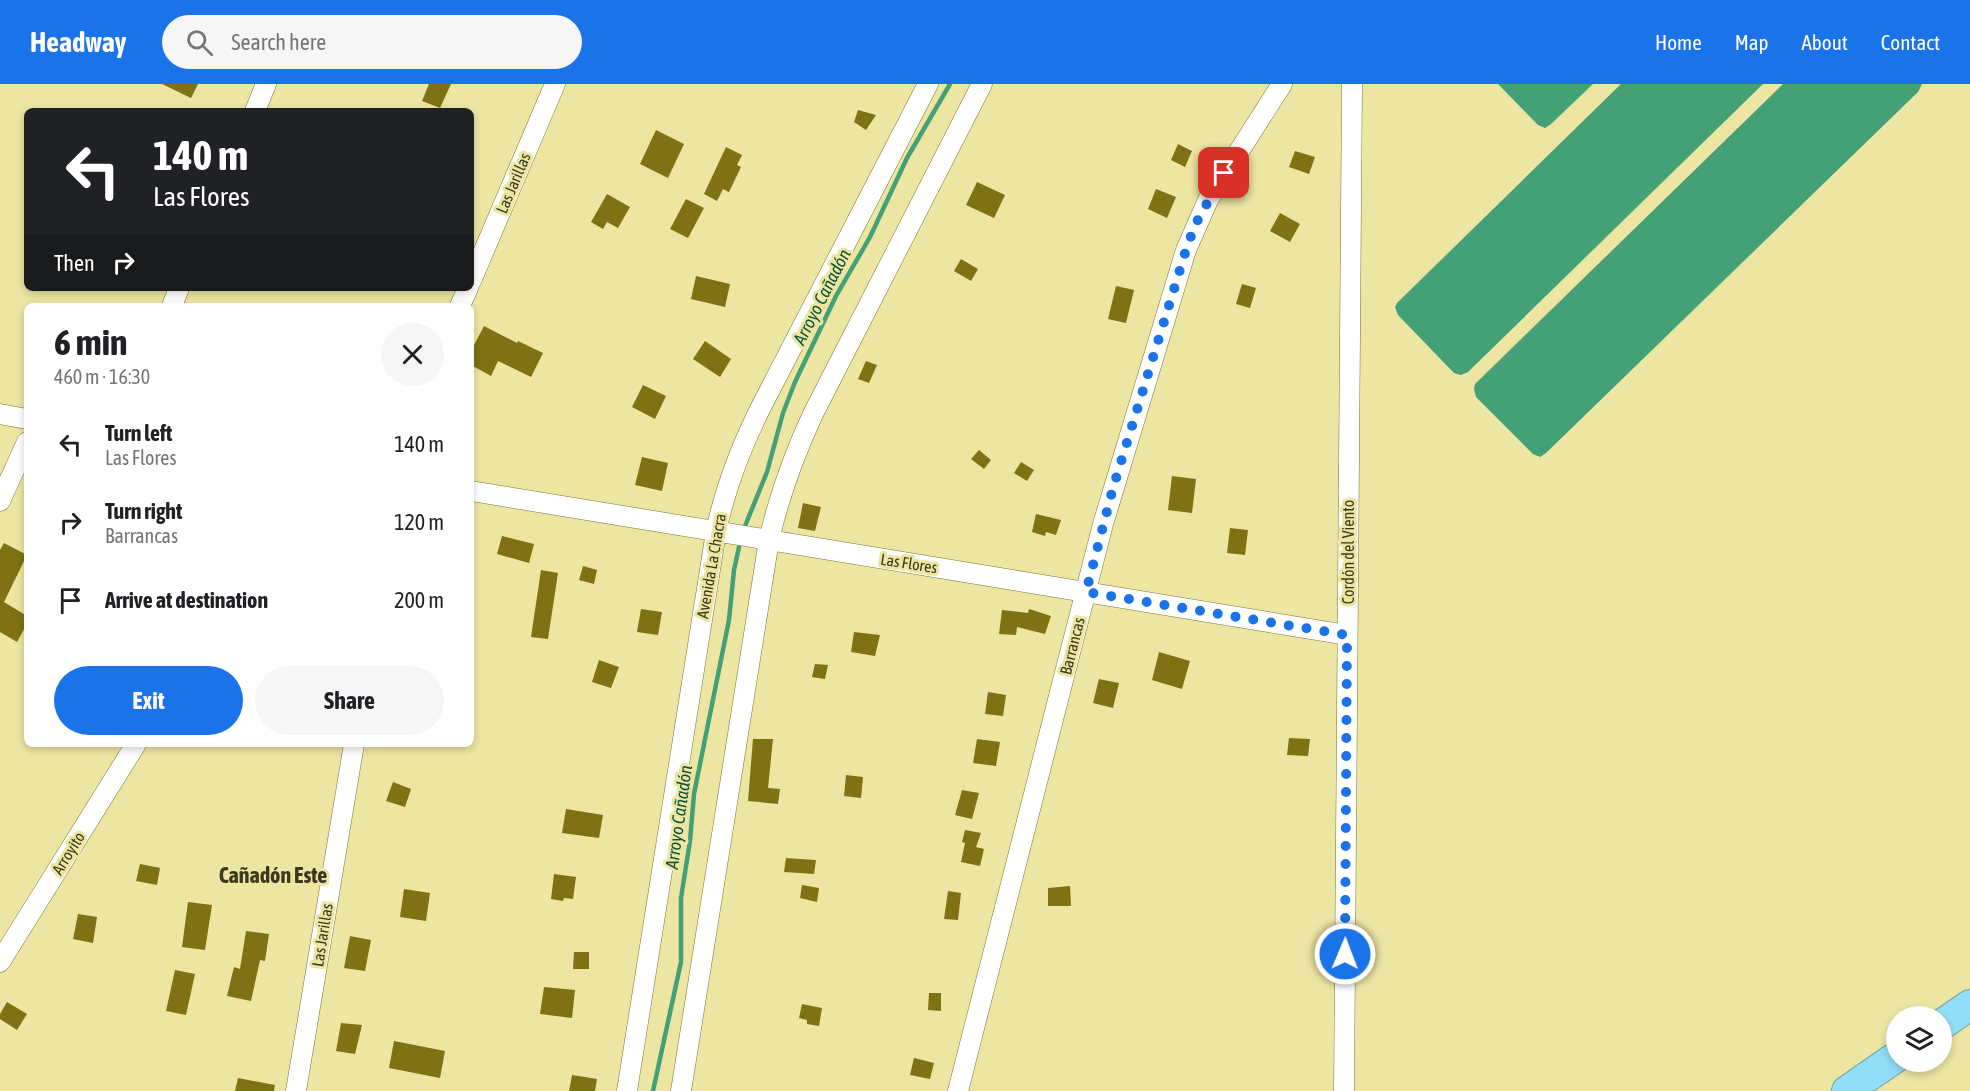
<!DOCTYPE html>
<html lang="en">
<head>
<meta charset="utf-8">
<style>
  :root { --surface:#fff; --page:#f6f6f6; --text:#202124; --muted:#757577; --accent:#1a73e8 }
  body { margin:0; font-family:"Asap Condensed",sans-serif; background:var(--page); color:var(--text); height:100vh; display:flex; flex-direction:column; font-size:22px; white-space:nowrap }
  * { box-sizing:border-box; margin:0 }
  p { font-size:20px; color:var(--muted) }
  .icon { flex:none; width:33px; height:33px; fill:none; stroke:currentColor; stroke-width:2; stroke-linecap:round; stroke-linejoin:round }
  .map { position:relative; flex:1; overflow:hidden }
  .sheet { position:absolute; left:24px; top:219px; width:450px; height:444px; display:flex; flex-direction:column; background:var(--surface); border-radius:9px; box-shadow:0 3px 9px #0003 }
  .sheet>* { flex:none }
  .hud { position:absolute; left:24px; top:24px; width:450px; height:183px; border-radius:9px; box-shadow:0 3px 9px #0003; background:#202124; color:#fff; overflow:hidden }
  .buttons { position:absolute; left:1886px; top:922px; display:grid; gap:12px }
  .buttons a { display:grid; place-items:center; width:66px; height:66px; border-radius:50%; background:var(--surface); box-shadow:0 3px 9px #0003; font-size:30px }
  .pin { position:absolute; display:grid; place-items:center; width:51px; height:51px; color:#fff; margin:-26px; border-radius:12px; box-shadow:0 3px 9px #0006 }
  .me { position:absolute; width:66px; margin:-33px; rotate:1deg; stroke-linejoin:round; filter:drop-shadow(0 0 4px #0008) }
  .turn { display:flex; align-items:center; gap:21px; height:126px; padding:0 30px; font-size:27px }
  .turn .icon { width:78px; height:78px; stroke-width:2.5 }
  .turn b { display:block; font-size:42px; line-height:51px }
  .then { display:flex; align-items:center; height:57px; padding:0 30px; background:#0003; gap:12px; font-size:22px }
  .round { display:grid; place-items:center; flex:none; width:63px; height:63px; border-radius:32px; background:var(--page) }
  .summary { display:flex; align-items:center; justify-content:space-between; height:102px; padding:0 30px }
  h1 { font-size:36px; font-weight:700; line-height:45px }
  .button { display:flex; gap:12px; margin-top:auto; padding:12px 30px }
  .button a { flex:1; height:69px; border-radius:36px; background:var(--accent); color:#fff; font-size:24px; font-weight:700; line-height:69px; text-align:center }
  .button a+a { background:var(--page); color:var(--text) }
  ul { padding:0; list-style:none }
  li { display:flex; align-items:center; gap:18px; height:78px; padding:0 30px }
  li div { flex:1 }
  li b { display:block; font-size:22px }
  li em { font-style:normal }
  header { display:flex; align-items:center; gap:36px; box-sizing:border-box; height:84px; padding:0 30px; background:var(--accent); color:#fff }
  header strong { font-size:28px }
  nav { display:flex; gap:33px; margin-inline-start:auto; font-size:21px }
  .search { width:420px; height:54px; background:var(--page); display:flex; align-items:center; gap:15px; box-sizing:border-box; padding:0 21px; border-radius:33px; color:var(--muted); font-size:22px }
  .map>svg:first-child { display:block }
  .water { fill:#44a077 }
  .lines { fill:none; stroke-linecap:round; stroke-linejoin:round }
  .stream { stroke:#44a077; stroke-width:4.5 }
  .building { fill:#7e7214 }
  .minor-casing { stroke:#7a7232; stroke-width:21 }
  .highway-casing { stroke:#74a4ab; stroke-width:32 }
  .minor { stroke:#fff; stroke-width:20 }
  .highway { stroke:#93def7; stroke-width:30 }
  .route { stroke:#1a73e8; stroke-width:10; stroke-dasharray:0 18 }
  .labels { text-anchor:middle; stroke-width:6; stroke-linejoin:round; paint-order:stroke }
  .street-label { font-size:16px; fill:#3b381d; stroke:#ede5a2 }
  .water-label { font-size:18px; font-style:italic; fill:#0b5439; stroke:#ede5a2 }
  .district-label { font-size:22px; font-weight:bold; fill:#3b381d; stroke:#ede5a2 }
</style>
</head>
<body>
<header>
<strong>Headway</strong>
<div class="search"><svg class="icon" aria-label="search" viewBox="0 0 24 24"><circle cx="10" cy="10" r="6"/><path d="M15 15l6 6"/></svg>Search here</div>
<nav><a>Home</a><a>Map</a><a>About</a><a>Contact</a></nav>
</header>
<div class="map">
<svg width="1970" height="1007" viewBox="0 0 1970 1007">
  <rect width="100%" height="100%" fill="#ede5a2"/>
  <!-- water -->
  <path class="water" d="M1498,0H1593L1551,40L1545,44L1538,41Z
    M1621,0H1763L1468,288L1461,291L1454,289L1398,231L1395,223L1397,219Z
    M1783,0H1922L1918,8L1546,369L1540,373L1533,370L1476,313L1474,305L1475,300Z"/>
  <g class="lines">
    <!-- stream -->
    <path class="stream" d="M743,447L767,388L783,329L795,298L836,212L870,153L907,74L950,0
      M653,1007L681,878V814L690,757L694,710L729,536L734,486L739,463"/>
  </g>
  <!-- building -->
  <path class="building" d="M162,0H198L191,14Z
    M429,0H451L440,24L422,17Z
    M858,26L876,31L866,46L854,38Z
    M656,46L684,60L668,94L640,80Z
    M1178,60L1192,67L1185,83L1171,76Z
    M726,63L742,71L737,81L741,83L729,108L723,105L717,117L704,110Z
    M1295,67L1315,73L1309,90L1289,83Z
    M977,98L1005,111L994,134L966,121Z
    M1156,105L1176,113L1167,134L1148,125Z
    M607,110L630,123L618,144L607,138L603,145L591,138Z
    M686,115L704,124L688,154L670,145Z
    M1280,129L1300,140L1290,158L1270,147Z
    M961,175L978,185L971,197L954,187Z
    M696,192L730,200L725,223L691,215Z
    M1242,200L1256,204L1250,224L1236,220Z
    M1116,202L1134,206L1126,239L1108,235Z
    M484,242L517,259L518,257L543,269L531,293L498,277L491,292L471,281V267Z
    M705,257L731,275L720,293L693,275Z
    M866,277L877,281L869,299L858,295Z
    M643,301L666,312L655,335L632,323Z
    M979,366L991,376L984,385L971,375Z
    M642,373L668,379L662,407L635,401Z
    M1021,378L1034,386L1027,397L1014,389Z
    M1172,392L1196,395L1192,429L1168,426Z
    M803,419L821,423L815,447L798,444Z
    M1036,430L1061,436L1056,451L1046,448L1045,452L1032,448Z
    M1230,444L1248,446L1245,471L1227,469Z
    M502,452L534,460L529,479L497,470Z
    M4,459L27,471L4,518L27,532V540L17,558L0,548V466Z
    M583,482L597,486L594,500L579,496Z
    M541,486L558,489L548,555L531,553Z
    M641,525L662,528L658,551L637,548Z
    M1029,525L1051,532L1045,550L1017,543L1016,551L999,550L1002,526L1028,529Z
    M854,548L880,551L875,572L851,568Z
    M1159,568L1190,577L1182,605L1152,596Z
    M599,576L619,583L611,604L592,598Z
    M815,580L828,581L825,595L812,593Z
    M1099,595L1119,599L1113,624L1093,619Z
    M988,608L1006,611L1003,632L985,630Z
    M1289,654L1310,655L1308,672L1287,671Z
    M753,655H773L768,704L780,705L778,720L748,717Z
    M977,655L1000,658L996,682L973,679Z
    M846,691L863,693L861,714L844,712Z
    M393,698L411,705L405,723L386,717Z
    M962,706L979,709L972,735L955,731Z
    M566,725L603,731L599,754L562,749Z
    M965,746L981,749L976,763L984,765L980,782L961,778L965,759L962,758Z
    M786,774L816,776L814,790L784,788Z
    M140,780L160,784L157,801L136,797Z
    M554,790L576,793L573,815L564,814L563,817L551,815Z
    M802,801L819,804L817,818L800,814Z
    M1070,802L1071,822H1048V804Z
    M404,805L430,809L426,837L400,833Z
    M948,807L961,809L958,836L944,835Z
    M188,818L212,821L205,866L182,863Z
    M78,830L97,833L93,859L73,855Z
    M246,847L269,850L265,877L260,876L251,917L227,912L234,883L240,885Z
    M350,852L371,856L365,887L344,884Z
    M574,868H589V885H573Z
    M175,886L195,890L186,931L166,927Z
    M544,903L575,906L572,934L540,930Z
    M929,909H941V927L928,926Z
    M7,918L27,930L17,946L0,935V930Z
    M802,920L822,924L819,942L807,940V936L799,934Z
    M341,939L362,941L355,970L336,967Z
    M394,957L445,967L440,994L389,984Z
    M914,974L934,979L930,995L910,991Z
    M572,991L597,995L595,1007H569Z
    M238,994L275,1001L274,1007H235Z"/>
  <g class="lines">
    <defs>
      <path id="minor" d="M255,27L266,0
        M471,197L555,0
        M172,222L179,204
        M460,222L468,204
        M0,330L27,335
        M471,407L1347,551
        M0,417L27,358
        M0,878L136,660
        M296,1007L354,660
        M627,1007L716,448C725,404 741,363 761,323L928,0
        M681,1007L769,456C779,412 794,371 813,330L982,0
        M958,1007L1103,440L1186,166L1208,116L1282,0
        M1344,1007L1352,0"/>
      <path id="highway" d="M1941,941L1970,921
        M1847,1007L1896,973"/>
    </defs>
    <!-- minor casing -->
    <use href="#minor" class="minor-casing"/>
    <!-- highway casing -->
    <use href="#highway" class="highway-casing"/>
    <!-- minor -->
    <use href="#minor" class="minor"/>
    <!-- highway -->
    <use href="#highway" class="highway"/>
  </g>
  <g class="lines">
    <!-- route -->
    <path class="route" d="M1224,89L1195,141L1186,166L1113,404L1086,508L1347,551L1345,870"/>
  </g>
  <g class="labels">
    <!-- street labels -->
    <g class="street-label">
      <text transform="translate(513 99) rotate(-67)" y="6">Las Jarillas</text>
      <text transform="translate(1348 468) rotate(-90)" y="6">Cordón del Viento</text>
      <text transform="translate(909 479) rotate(9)" y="6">Las Flores</text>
      <text transform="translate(711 482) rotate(-80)" y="6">Avenida La Chacra</text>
      <text transform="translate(1072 562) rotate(-76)" y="6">Barrancas</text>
      <text transform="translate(68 769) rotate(-58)" y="6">Arroyito</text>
      <text transform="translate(322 851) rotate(-81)" y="6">Las Jarillas</text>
    </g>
    <!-- water labels -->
    <g class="water-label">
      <text transform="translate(822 213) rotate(-63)" y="6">Arroyo Cañadón</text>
      <text transform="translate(679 733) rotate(-82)" y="6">Arroyo Cañadón</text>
    </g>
    <!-- district labels -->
    <g class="district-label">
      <text x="273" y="799">Cañadón Este</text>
    </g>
  </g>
</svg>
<div class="buttons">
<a><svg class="icon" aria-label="layers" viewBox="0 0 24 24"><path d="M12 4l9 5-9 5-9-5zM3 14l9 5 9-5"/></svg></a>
</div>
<div class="pin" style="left:1224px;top:89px;background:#d93025"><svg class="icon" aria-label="arrive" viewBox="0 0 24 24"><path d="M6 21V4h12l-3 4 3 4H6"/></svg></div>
<svg class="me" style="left:1345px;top:870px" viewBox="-20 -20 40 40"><circle r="17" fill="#1a73e8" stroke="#fff" stroke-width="3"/><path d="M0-11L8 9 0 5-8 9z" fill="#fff"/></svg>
<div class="hud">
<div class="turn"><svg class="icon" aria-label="left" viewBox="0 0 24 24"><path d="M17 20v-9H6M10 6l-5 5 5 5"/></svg><div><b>140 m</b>Las Flores</div></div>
<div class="then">Then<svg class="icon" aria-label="right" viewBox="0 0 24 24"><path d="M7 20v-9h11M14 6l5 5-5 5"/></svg></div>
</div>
<section class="sheet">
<div class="summary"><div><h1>6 min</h1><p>460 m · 16:30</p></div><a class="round"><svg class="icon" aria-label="close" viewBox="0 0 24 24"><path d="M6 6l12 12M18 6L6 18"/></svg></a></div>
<ul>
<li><svg class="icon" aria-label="left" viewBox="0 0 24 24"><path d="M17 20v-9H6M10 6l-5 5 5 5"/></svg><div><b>Turn left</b><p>Las Flores</p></div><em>140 m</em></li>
<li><svg class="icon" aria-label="right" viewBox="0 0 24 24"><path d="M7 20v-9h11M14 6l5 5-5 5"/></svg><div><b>Turn right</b><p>Barrancas</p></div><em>120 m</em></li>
<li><svg class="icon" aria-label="arrive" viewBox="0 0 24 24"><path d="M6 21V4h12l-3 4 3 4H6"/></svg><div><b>Arrive at destination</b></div><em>200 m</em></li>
</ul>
<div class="button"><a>Exit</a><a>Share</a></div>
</section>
</div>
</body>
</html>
